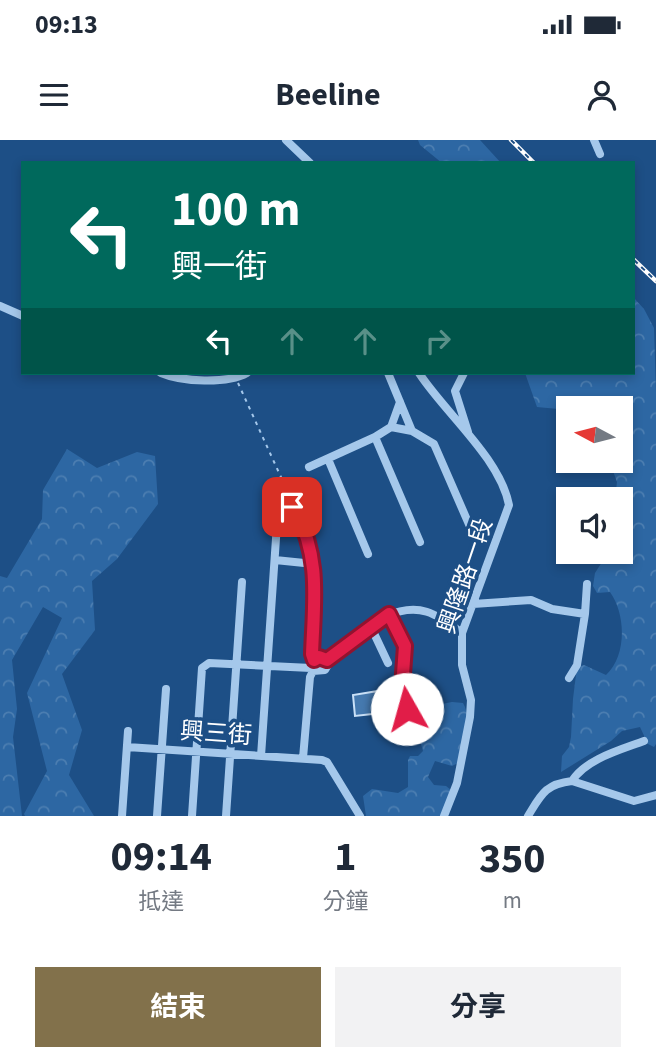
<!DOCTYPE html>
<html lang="zh-TW">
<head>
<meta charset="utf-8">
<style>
  :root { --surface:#fff; --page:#f2f2f3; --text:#1f2937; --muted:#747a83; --accent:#82714b }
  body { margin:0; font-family:"Source Sans 3","Noto Sans TC",sans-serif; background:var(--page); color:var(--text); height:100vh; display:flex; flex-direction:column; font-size:26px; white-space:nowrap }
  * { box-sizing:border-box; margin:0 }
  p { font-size:23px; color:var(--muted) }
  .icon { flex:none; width:38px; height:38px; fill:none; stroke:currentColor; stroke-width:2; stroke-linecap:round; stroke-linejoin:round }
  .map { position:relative; height:676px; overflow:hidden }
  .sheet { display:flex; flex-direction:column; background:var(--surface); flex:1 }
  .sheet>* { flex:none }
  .hud { position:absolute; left:21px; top:21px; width:614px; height:214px; border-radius:0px; box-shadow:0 4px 10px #0003; background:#00695c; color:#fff; overflow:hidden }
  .needle { width:46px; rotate:277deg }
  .buttons { position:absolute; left:556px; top:256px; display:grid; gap:14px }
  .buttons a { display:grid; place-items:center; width:77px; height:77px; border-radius:0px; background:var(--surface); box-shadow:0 4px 10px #0003; font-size:35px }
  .pin { position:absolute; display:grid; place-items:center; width:60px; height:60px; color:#fff; margin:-30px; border-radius:14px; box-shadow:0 4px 10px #0006 }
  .me { position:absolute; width:77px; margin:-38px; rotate:353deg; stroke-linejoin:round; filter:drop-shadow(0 0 5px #0008) }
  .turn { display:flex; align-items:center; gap:24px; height:147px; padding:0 35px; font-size:32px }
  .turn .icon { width:91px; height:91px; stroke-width:2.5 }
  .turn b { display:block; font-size:49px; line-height:60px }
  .lanes { display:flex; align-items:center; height:66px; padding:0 35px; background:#0003; justify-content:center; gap:35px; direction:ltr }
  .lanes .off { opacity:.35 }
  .eta { display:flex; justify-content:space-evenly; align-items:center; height:119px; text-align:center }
  .eta b { font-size:42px; font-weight:700; line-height:49px }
  .button { display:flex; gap:14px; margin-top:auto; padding:14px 35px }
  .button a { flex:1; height:80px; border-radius:0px; background:var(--accent); color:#fff; font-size:28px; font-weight:700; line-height:80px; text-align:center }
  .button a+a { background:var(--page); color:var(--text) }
  .status { display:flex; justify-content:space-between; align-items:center; height:49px; padding:0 35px; background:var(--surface); direction:ltr }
  .status svg { height:19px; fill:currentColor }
  header { display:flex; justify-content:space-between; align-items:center; height:91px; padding:0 35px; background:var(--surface); font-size:32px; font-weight:700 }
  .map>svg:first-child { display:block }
  .forest { fill:url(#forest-crowns) }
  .building { fill:#4579af; stroke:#cae1f8; stroke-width:2 }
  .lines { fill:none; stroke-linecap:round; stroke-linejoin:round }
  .path { stroke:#a5c8eb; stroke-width:2; stroke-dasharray:3.5 5; stroke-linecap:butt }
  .minor { stroke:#a5c8eb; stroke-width:8 }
  .rail-casing { stroke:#fff; stroke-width:4.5 }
  .rail { stroke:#1d4f86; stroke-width:2; stroke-dasharray:5; stroke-linecap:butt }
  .route-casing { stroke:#92132f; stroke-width:18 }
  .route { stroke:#e11d48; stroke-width:12 }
  .labels { text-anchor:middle; stroke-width:7; stroke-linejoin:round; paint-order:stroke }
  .street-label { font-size:24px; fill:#fff; stroke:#1d4f86 }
</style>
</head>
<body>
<div class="status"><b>09:13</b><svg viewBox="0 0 49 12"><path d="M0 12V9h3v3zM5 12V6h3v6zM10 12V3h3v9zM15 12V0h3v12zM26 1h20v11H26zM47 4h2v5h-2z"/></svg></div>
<header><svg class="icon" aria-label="menu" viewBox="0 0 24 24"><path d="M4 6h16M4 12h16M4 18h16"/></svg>Beeline<svg class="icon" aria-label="person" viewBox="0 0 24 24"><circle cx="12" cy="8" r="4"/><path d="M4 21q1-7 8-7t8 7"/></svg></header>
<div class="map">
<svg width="656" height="676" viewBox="0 0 656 676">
  <defs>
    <pattern id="forest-crowns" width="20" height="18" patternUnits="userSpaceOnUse" patternTransform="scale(1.75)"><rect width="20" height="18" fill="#2d67a3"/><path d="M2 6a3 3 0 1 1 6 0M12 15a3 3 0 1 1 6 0" fill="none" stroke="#4c7eb1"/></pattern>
  </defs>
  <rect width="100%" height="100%" fill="#1d4f86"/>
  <!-- forest -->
  <path class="forest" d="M418,0H480L501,23H442L420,5Z
    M634,158L644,169L654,188L656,253V604L654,607L648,604L640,587L622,591L611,601L561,632L562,616L569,607L571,597L573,559L577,527L584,525L606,535C627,516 626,474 610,452L597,453L593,446L595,433L609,411H621V359H615L617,342L609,320H621V268H569V270L537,267L525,233H634Z
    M67,309L97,328L137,312L155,316L158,364L117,419L92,441L95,490L62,534L82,590L69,635L94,676H25L24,674L47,631L27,553L62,478L43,467L12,520L17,569L13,597L22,676H0V436L7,438L42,379L43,350Z
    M452,562L463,563C473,579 462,605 458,623L452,626L435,621L428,637L434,645L446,646L451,650L442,676H366L363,656L372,649L398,653L408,647V620L410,616H418L423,611L417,590L420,575L437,565Z"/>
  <!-- building -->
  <path class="building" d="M378,551L381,573L355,576L353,555Z"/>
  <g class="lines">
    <!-- path -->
    <path class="path" d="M238,243L291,359"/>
    <!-- minor -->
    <path class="minor" d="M286,0L310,23
      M594,0L600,14
      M0,166L23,176
      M161,233C182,242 227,244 247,233
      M388,233L412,291L391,287
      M419,233C445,273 500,318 509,365L462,493V525L471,560L470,577L457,643L444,676
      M464,233L455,251L468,292
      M412,291L434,304L471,389
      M375,297L420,402
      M328,319L368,414
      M309,327L375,297L391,287L400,262
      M275,420L314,424
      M473,464L531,460L552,469L585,474L587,444
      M389,474L405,506L403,534L407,569
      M371,487L388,523
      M327,520L386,476C419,462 436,473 462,493
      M313,531L325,530L328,525L327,520
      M569,538L577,525L585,474
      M127,607L322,620L327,622L360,676
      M261,616L277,384L279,376L289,366C323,381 313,482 312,514L314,520L311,528L313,531L310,537L303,618
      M572,641C586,619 620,610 644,601
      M122,676L128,591
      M157,676L166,549
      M192,676L202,528L209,523L311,528
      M226,676L242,442
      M528,676C541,655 545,644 572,641L634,661L656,655"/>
    <defs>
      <path id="rail" d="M511,0L534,23
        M634,120L656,141"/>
    </defs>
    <!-- rail casing -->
    <use href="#rail" class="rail-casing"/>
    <!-- rail -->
    <use href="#rail" class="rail"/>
  </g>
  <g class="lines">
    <defs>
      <path id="route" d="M292,367L295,369C321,420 314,459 312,514L314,520L319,517L327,520L389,474L405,506L403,534L407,569"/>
    </defs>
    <!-- route casing -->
    <use href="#route" class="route-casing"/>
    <!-- route -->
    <use href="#route" class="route"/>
  </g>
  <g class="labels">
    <!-- street labels -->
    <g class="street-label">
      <text transform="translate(465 436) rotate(-71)" y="8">興隆路一段</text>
      <text transform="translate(216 593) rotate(4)" y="8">興三街</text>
    </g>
  </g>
</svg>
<div class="buttons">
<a><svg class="needle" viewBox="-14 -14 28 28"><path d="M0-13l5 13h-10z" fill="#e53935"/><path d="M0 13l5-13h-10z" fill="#747a83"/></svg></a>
<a><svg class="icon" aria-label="sound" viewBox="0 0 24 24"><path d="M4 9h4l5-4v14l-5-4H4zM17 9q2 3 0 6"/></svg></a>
</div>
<div class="pin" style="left:292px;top:367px;background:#d93025"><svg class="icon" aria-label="arrive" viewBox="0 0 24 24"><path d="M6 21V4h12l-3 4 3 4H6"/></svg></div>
<svg class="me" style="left:407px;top:569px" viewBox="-20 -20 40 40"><circle r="19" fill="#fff"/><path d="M0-13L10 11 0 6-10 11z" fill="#e11d48"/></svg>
<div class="hud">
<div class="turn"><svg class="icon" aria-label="left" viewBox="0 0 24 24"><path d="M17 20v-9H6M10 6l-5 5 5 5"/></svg><div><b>100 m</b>興一街</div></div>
<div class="lanes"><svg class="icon" aria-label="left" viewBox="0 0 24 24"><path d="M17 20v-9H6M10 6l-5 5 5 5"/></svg><svg class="icon off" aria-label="ahead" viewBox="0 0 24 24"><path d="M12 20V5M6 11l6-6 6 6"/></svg><svg class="icon off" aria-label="ahead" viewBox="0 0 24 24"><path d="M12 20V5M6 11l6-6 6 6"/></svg><svg class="icon off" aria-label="right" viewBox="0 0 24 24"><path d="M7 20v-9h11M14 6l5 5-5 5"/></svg></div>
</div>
</div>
<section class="sheet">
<div class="eta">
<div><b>09:14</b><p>抵達</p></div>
<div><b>1</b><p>分鐘</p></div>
<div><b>350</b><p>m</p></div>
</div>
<div class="button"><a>結束</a><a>分享</a></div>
</section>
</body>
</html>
